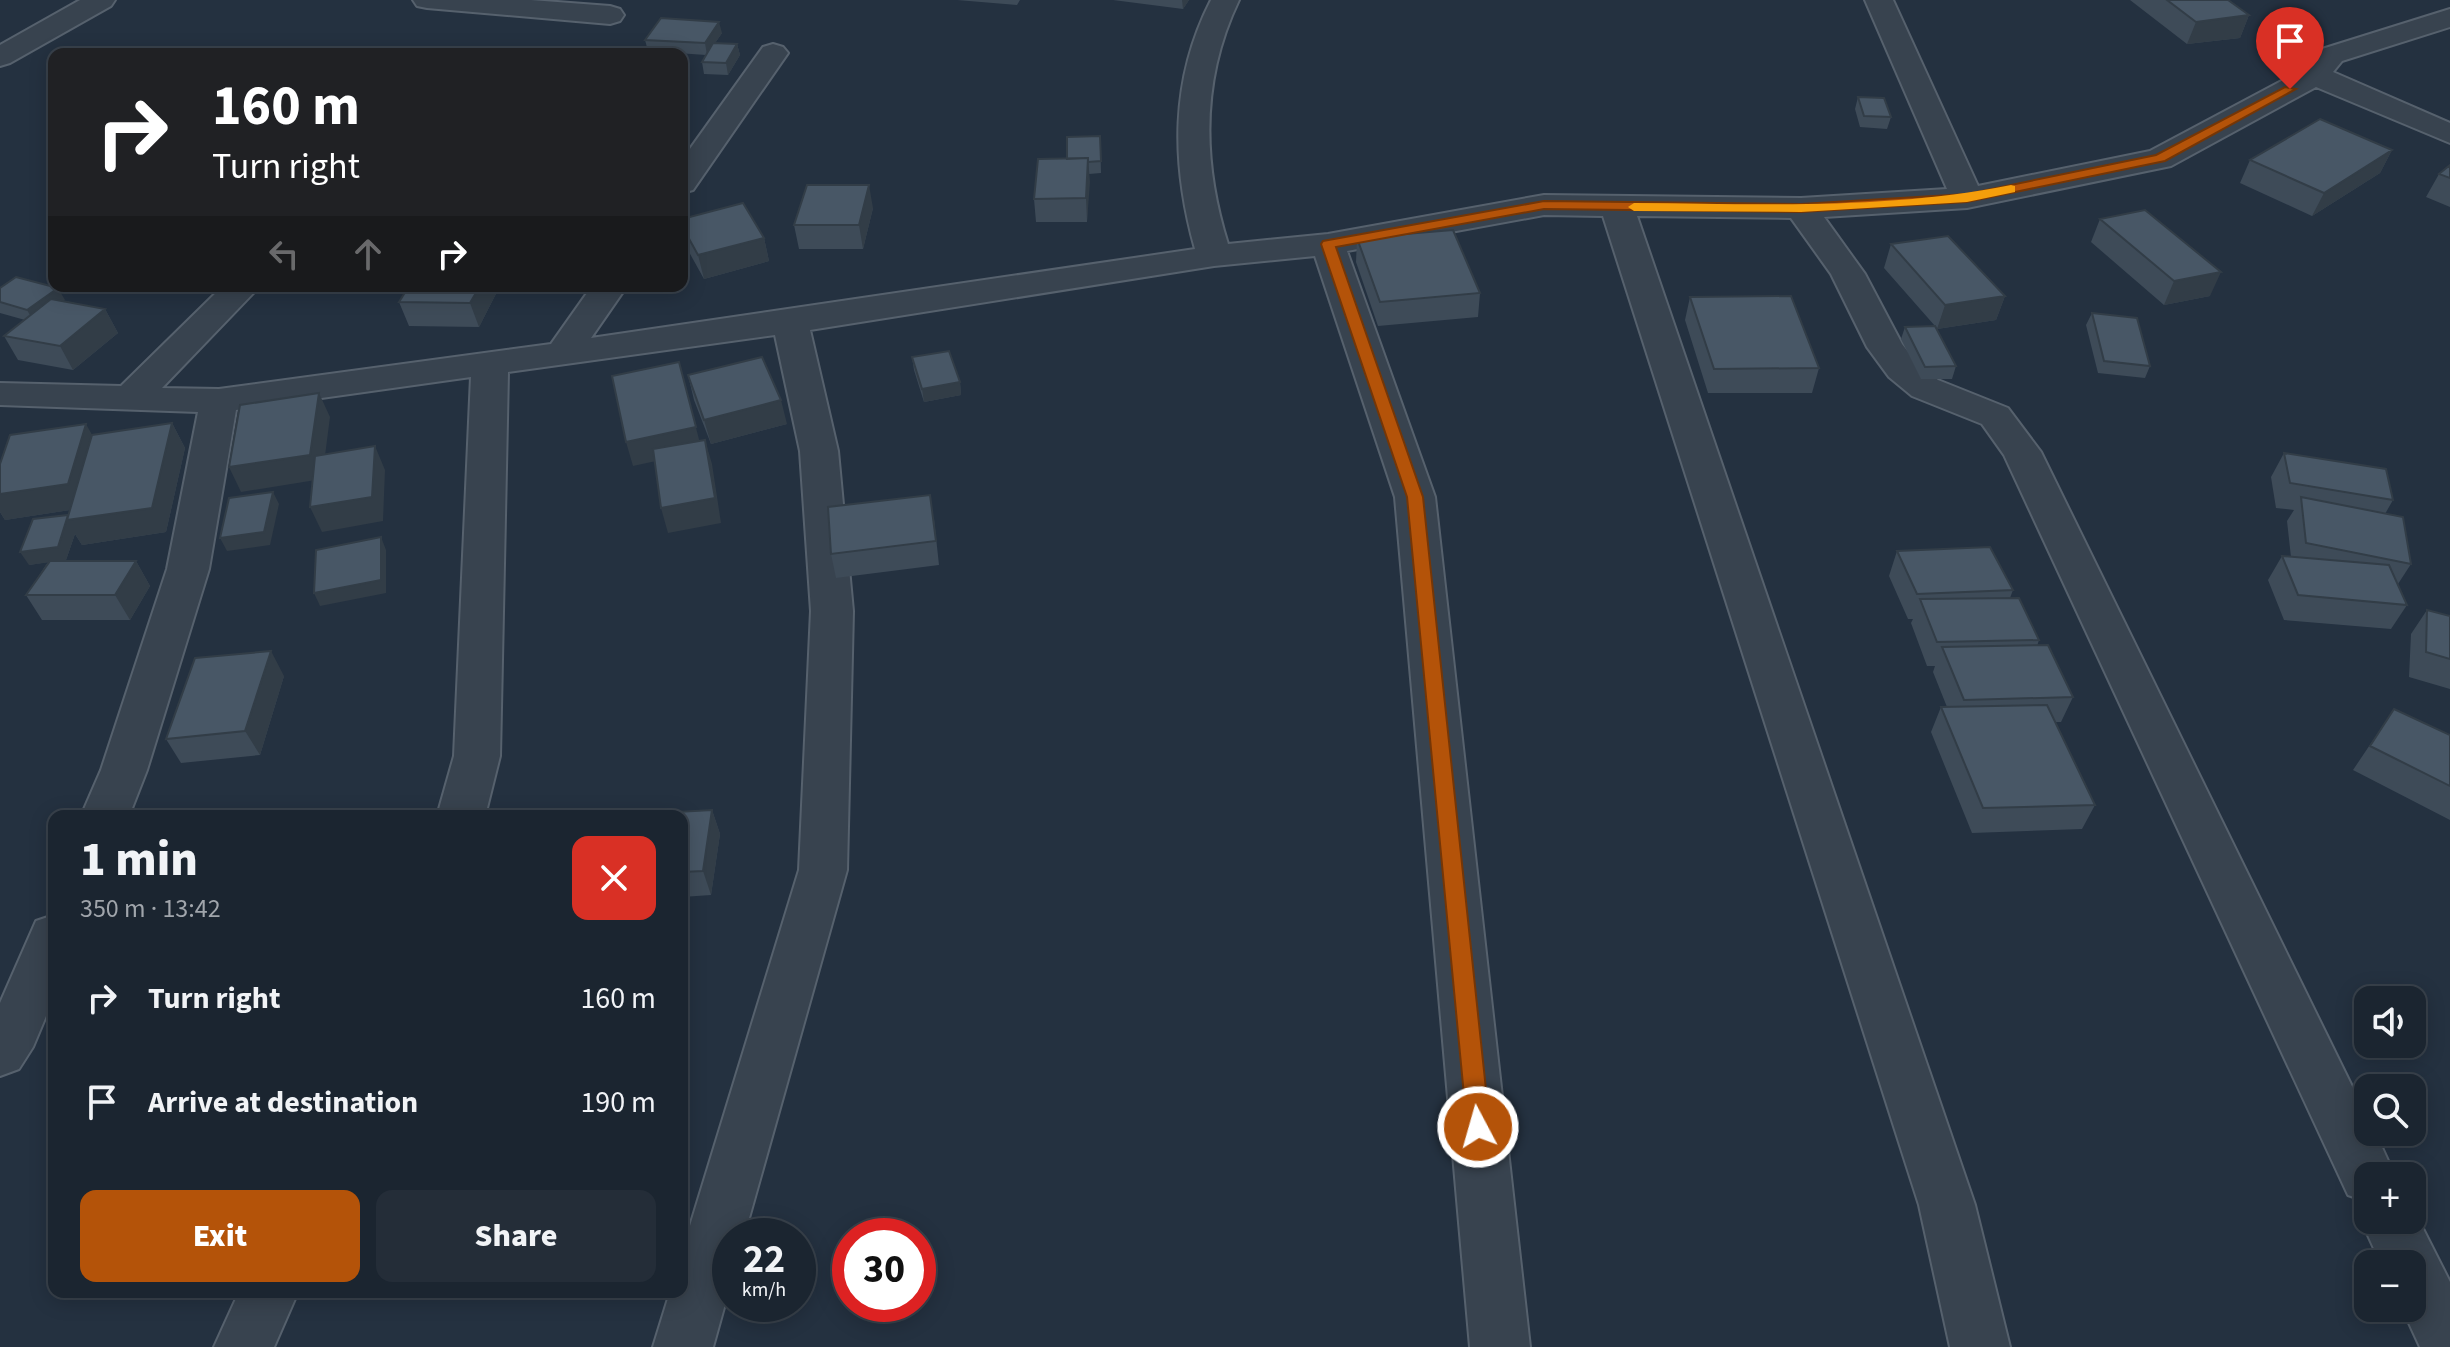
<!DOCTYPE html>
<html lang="en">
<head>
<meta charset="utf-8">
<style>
  :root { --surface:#1b2530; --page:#242d38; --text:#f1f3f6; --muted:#a0a5ab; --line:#39424c; --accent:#b45309 }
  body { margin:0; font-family:"Source Sans 3",sans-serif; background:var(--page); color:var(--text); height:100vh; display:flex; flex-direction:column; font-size:30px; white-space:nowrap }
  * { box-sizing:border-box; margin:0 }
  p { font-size:26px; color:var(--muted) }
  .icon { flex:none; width:44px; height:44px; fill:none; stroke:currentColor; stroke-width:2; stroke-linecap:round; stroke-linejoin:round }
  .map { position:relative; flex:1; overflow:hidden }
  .side { position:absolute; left:48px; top:810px; width:640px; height:488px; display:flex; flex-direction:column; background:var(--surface); border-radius:16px; box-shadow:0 4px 20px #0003,0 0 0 2px var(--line) }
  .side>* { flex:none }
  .guide { position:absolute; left:48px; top:48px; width:640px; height:244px; border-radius:16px; box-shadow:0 4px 20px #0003,0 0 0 2px var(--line); background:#202124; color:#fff; overflow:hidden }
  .tools { position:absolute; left:2354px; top:986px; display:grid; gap:16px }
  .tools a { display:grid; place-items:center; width:72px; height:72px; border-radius:16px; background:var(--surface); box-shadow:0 4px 20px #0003,0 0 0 2px var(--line); font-size:40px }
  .speed { position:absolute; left:712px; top:1218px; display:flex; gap:16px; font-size:40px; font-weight:700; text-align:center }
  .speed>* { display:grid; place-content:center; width:104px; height:104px; border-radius:50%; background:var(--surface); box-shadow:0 4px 20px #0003,0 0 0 2px var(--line); line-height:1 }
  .speed small { font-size:20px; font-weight:400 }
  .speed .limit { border:12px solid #d22; background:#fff; color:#111 }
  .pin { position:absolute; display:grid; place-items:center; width:68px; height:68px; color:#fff; margin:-82px -34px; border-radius:50% 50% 50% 0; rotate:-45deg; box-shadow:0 0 8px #0007 }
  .pin .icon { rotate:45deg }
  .me { position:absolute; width:88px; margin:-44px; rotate:354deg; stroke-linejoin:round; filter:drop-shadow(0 0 6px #0008) }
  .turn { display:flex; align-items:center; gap:28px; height:168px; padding:0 32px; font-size:36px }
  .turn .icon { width:104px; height:104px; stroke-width:2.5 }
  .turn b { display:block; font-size:56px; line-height:68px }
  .lanes { display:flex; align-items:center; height:76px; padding:0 32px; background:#0003; justify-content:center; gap:40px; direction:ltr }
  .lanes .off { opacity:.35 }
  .round { display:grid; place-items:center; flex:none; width:84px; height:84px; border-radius:16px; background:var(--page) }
  .head { display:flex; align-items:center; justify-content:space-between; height:136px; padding:0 32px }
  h1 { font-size:48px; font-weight:800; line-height:60px }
  .cta { display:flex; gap:16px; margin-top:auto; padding:16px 32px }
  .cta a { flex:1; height:92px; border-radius:16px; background:var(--accent); color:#fff; font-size:32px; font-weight:800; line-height:92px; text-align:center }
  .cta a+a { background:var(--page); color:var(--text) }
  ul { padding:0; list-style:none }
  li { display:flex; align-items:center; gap:24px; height:104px; padding:0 32px }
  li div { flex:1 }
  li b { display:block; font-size:30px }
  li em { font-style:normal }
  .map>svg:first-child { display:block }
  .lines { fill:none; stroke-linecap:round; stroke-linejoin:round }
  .minor-casing { stroke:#56616d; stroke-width:4 }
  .minor { fill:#38434f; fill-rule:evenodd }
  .wall { fill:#3e4b58 }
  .shaded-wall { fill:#323d47 }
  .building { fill:#485766; stroke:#323d47; stroke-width:2 }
  .route { fill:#b45309; stroke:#753606; stroke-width:2 }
  .slow { fill:#f59e0b }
</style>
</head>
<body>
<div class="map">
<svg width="2450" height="1347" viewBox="0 0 2450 1347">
  <rect width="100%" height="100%" fill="#243140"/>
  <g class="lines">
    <defs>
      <path id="minor" d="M80,0H115L111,6L10,63L0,66V45Z
        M413,0H531L610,6L620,9L624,15L620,21L610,24L427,8L417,6Z
        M1211,0H1239C1201,79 1202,161 1228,244L1328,234L1544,195L1801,198L1947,189L1865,0H1893L1978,186L2150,151L2304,69L2322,49L2450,9V27L2342,61L2333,72L2450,123V143L2316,87L2171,166L1967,208L1824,217L1865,274L1902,344L1915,361L1938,380L2008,408L2041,452L2368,1119V1132H2375L2395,1176H2368V1202L2348,1195L2004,455L1982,424L1912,396L1889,377L1867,347L1831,274L1791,218L1637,216L1975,1205L2010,1347H1950L1919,1205L1603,216L1544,215L1347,251L1435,497L1530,1347H1470L1395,497L1315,256L1214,266L810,330L838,451L853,611L847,870L744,1236H730V1286L713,1347H653L670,1292H682V1252L799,870L811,611L800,451L775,335L508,372L500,756L485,816H437L454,756L471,377L236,410L209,569L147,770L129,816H81L101,770L167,569L198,412L0,405V383L121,386L223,286H260L162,388L219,389L551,344L592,286H627L591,338L1195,249C1171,163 1170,80 1211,0Z
        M773,44L783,47L788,53L693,190L682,193V160L763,47Z
        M54,915V997L33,1047L19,1069L0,1076V1003L36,921Z
        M2368,1203V1220H2412V1207L2450,1282V1347H2420L2402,1308H2412V1264H2381L2361,1220Z
        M239,1292H298L274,1347H214Z"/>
    </defs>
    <!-- minor casing -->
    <use href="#minor" class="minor-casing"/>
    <!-- minor -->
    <use href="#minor" class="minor"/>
  </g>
  <!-- wall -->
  <path class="wall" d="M957,0H1020L1017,5Z
    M1113,0H1189L1183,9Z
    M2130,0H2228L2249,15L2240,38L2187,44Z
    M722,33L715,43L737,44L740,55L728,75L704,74L702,62L706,55L648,51L645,40Z
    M1858,97L1891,117L1887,129L1860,127L1855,109Z
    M1100,136L1101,173L1089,174L1087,222H1036L1034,199Z
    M2392,150L2380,173L2312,216L2240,183L2250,160Z
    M2450,165V207L2426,197L2439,174Z
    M873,208L863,249H799L794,225Z
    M682,219L764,238L769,261L704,279L684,243L682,234Z
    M2100,219L2210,296L2164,305L2091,242Z
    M1357,238L1480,293L1478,317L1378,326L1356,262Z
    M1891,244L2005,296L1996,320L1937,329L1956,366L1952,379H1921L1901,339L1905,327L1935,326L1884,268Z
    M409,286H500L479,327L409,326L399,302Z
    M0,288L105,309L118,333L73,370L18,360L4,336L25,320L0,313Z
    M1690,297L1819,368L1812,393H1708L1685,320Z
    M2092,313L2150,366L2145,378L2098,373L2086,325Z
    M912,357L960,382L961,395L924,402L914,370Z
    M688,375L787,424L711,444L694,400Z
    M172,423L185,448L166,532L82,545L75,534L66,560L61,561H136L150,586L130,620H42L26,595L48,562L29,565L68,515L70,510L5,520L0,512V464L92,435Z
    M2284,453L2393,500L2385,514L2411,564L2398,584L2407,605L2391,629L2284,620L2268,580L2282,556L2291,557L2287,521L2294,510L2276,508L2271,477Z
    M934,519L939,565L836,578L831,554Z
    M1897,551L2013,590L2010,598L2039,640L2037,646L2073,697L2061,722H2055L2095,805L2082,829L1972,833L1931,732L1941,707H1947L1933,672L1935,666H1927L1911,623L1913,619H1908L1889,576Z
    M2427,610L2450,616V689L2409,677L2411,634Z
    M284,676L260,755L181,763L166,739Z
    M2394,709L2450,735V820L2353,770Z
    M712,810L720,834L711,895L682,897V816Z"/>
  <!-- shaded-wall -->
  <path class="shaded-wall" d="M1182,0H1189L1183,9Z
    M2249,15L2240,38L2187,44L2196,22Z
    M719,22L722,33L707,55L705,43Z
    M737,44L740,55L728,75L726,63Z
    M2392,150L2380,173L2312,216L2324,193Z
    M1088,158L1090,182L1087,222L1086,198Z
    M869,185L873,208L863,249L859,225Z
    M764,238L769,261L704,279L698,255Z
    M2221,272L2210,296L2164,305L2174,281Z
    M480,286H500L479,327L470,303Z
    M58,288L65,300L34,322L27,310Z
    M2005,296L1996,320L1937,329L1945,305Z
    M105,309L118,333L73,370L60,346Z
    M679,362L702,451L633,466L626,442Z
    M960,382L961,395L924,402L922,389Z
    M319,393L330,417L322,479L241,492L229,467Z
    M781,400L787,424L711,444L704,420Z
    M172,423L185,448L166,532L82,545L75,534L66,560L29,565L20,552L67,520Z
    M86,424L100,449L83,508L5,520L0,512V494Z
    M705,440L712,464L721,523L668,533L661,508Z
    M375,446L385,470L383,521L322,532L310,507Z
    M273,492L279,504L270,545L227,551L220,538Z
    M381,537L386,550V593L320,606L314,593Z
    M136,561L150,586L130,620L115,595Z
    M271,651L284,676L260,755L245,731Z
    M712,810L720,834L711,895L703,871Z"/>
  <!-- building -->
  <path class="building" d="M2167,0H2228L2249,15L2196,22Z
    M661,18L719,22L705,43L645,40Z
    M713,43L737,44L726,63L702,62Z
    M1858,97L1884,98L1891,117L1864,116Z
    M2320,119L2392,150L2324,193L2250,160Z
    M1100,136L1101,161L1088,162V158L1067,159V137Z
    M1088,158L1086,198L1034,199L1038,159Z
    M2450,165V178L2439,174Z
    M807,185H869L859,225H794Z
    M743,203L764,238L698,255L682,226V219Z
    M2145,210L2221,272L2174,281L2100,219Z
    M1453,230L1480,293L1380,302L1357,238Z
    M1948,236L2005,296L1945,305L1891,244Z
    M16,277L58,288L27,310L0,302V288Z
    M409,286H480L470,303L399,302Z
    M1791,296L1819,368L1714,369L1690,297Z
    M51,299L105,309L60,346L4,336Z
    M2092,313L2137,318L2150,366L2104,361Z
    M1935,326L1956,366L1925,367L1905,327Z
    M949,351L960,382L922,389L912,357Z
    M762,357L781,400L704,420L688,375Z
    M679,362L696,427L626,442L612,376Z
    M319,393L310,455L229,467L240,405Z
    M172,423L152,508L67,520L92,435Z
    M86,424L68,484L0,494V464L10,435Z
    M705,440L715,498L661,508L653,449Z
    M375,446L372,497L310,507L315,456Z
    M2284,453L2386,469L2393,500L2290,483Z
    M273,492L264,532L220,538L229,498Z
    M930,495L936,541L831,554L828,507Z
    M2301,497L2403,517L2411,564L2306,543Z
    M68,515L58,547L20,552L33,519Z
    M381,537V580L314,593L316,550Z
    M1990,547L2013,590L1917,594L1897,551Z
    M2282,556L2389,565L2407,605L2298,595Z
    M50,561H136L115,595H26Z
    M2019,598L2039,640L1937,642L1920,599Z
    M2427,610L2450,616V659L2426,652Z
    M2048,645L2073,697L1964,700L1942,647Z
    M271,651L245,731L166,739L195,658Z
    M2047,705L2095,805L1983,808L1941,707Z
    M2394,709L2450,735V786L2370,746Z
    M712,810L703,871L682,872V816H639L640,814Z"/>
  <!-- route -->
  <path class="route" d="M2285,87L2296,89L2165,161L1967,202L1801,212L1544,209L1336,247L1423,497L1490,1127L1486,1134L1478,1137L1470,1134L1467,1127L1407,497L1321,244L1323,241L1544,201L1801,204L1967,194L2156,155Z"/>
  <!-- slow -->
  <path class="slow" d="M2011,185L2015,186V192L1967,202L1801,212L1634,211L1628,207L1634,203C1759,204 1888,210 2011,185Z"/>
</svg>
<div class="tools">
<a><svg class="icon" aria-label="sound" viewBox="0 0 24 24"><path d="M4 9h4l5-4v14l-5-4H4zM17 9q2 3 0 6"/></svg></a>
<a><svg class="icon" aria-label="search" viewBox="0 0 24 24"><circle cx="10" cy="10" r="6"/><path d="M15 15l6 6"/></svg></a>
<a>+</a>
<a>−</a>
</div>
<div class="speed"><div>22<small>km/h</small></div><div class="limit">30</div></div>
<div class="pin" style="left:2290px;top:89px;background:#d93025"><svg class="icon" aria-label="arrive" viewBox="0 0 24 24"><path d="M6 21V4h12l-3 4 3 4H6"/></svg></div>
<svg class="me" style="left:1478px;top:1127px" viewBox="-20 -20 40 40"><circle r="17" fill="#b45309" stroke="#fff" stroke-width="3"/><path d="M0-11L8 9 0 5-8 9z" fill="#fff"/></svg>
<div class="guide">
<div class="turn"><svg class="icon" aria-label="right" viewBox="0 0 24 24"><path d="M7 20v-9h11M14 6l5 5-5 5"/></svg><div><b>160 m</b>Turn right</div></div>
<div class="lanes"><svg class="icon off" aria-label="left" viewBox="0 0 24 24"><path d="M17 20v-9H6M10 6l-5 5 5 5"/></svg><svg class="icon off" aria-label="ahead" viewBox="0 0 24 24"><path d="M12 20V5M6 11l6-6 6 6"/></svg><svg class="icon" aria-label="right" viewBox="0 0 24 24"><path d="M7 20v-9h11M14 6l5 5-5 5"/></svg></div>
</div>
<section class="side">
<div class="head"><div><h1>1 min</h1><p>350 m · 13:42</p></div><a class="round" style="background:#d93025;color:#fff"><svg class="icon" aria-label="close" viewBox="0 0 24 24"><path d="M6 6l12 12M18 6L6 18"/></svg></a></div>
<ul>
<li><svg class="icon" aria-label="right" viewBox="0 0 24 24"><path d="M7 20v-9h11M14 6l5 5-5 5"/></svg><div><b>Turn right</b></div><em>160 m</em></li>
<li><svg class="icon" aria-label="arrive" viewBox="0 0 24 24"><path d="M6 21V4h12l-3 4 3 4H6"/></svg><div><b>Arrive at destination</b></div><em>190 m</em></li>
</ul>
<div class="cta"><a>Exit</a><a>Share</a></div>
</section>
</div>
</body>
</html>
